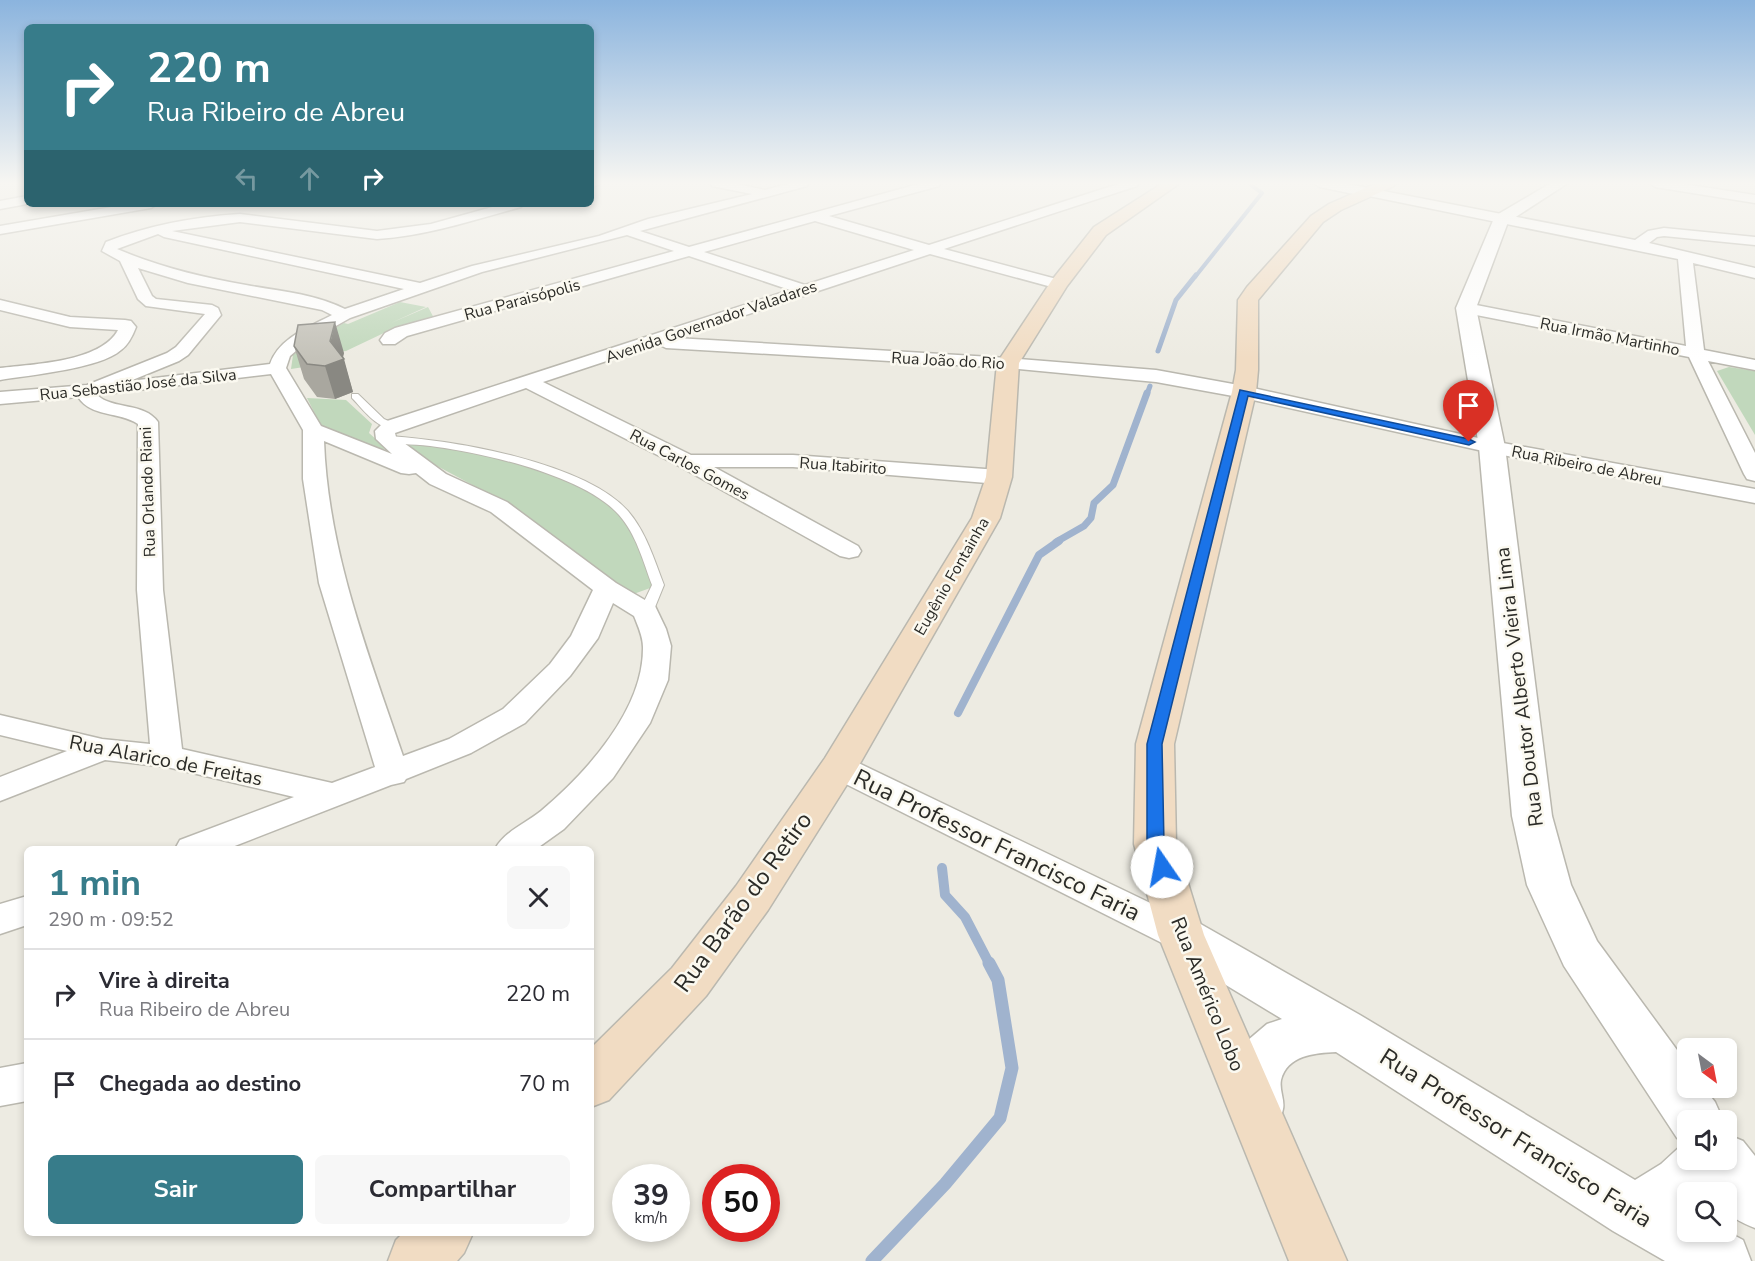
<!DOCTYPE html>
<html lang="pt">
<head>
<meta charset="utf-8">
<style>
  :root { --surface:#fff; --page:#f7f7f7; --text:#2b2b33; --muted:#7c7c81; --line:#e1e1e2; --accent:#377c8a }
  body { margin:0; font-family:"Nunito Sans",sans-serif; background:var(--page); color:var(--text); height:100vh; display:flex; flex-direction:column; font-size:22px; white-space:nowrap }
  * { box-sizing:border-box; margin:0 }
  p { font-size:20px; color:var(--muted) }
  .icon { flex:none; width:33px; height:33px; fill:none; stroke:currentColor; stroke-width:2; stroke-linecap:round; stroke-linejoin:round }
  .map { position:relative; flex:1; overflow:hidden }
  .sheet { position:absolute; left:24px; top:846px; width:570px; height:390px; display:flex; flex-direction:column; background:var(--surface); border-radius:9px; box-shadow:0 3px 9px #0003 }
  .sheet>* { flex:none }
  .top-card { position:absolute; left:24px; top:24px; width:570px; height:183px; border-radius:9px; box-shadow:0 3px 9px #0003; background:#377c8a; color:#fff; overflow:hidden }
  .needle { width:39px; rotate:148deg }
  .fabs { position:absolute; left:1677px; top:1038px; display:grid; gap:12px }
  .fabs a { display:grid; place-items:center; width:60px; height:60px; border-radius:9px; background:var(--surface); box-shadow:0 3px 9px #0003; font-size:30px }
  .speed { position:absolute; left:612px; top:1164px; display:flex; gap:12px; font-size:30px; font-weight:700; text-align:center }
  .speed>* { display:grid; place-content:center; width:78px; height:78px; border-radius:50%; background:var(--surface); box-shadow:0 3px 9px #0003; line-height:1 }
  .speed small { font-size:15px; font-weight:400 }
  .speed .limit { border:9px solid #d22; background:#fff; color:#111 }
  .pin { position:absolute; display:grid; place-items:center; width:51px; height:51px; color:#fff; margin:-62px -26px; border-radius:50% 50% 50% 0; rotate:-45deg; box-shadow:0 0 6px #0007 }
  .pin .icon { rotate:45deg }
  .me { position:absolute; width:66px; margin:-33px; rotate:348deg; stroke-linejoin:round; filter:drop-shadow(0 0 4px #0008) }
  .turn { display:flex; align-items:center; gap:21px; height:126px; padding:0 24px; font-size:27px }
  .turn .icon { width:78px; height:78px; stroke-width:2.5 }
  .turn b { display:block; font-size:42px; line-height:51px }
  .lanes { display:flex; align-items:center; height:57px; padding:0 24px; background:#0003; justify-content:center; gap:30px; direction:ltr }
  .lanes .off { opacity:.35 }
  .round { display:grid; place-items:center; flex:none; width:63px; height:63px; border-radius:9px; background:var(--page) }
  .headline { display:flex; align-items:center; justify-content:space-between; height:102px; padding:0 24px }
  h1 { font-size:36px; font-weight:700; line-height:45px; color:var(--accent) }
  .button { display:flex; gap:12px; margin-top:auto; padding:12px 24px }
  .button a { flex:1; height:69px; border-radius:9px; background:var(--accent); color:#fff; font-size:24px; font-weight:700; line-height:69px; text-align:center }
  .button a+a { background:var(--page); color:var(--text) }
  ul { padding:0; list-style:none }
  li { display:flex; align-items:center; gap:18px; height:90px; padding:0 24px; border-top:2px solid var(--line) }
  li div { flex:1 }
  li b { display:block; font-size:22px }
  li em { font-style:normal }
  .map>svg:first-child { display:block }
  .green { fill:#c1d8bc }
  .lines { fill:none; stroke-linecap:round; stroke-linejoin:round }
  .stream-far5 { stroke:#a0b3ce; stroke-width:4 }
  .stream-far4 { stroke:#a0b3ce; stroke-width:5 }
  .stream-far3 { stroke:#a0b3ce; stroke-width:7 }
  .stream-far2 { stroke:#a0b3ce; stroke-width:8 }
  .stream-far1 { stroke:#a0b3ce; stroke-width:10 }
  .stream { stroke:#a0b3ce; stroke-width:13 }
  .service-casing { stroke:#bab8af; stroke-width:2 }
  .minor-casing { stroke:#bab8af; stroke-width:3 }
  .tertiary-casing { stroke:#bab8af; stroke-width:3 }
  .secondary-casing { stroke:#bab8af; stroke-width:3 }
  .service { fill:#fff; fill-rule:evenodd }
  .minor { fill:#fff; fill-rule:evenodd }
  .tertiary { fill:#fff; fill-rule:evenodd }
  .secondary { fill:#f1dcc3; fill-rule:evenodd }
  .wall { fill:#a9a79f }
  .shaded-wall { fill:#898882 }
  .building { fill:#c4c2b9; stroke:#898882; stroke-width:1.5 }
  .route { fill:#1a73e8; stroke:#114b97; stroke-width:1.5 }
  .labels { text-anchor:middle; stroke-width:5; stroke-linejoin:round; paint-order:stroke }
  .far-street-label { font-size:16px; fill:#2b2b27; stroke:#fbf9f0 }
  .street-label { font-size:20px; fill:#2b2b27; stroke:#fbf9f0 }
  .near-street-label { font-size:24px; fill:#2b2b27; stroke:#fbf9f0 }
</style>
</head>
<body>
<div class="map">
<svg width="1755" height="1261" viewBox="0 0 1755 1261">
  <rect width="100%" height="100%" fill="#edebe2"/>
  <!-- green -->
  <path class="green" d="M400,302L426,307L391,323L428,307L434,318L386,332L346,351L307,355L304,367L291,369L293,355L313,339L344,323L348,324Z
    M1729,367L1755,371V435L1717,371Z
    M307,398L346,400L372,424L369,433L386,448L378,451L324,432Z
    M402,441C461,449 565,467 611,506C635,526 643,559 653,587L628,596L508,504L396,444Z"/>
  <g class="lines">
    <!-- stream-far5 -->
    <path class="stream-far5" d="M1195,277L1262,193L1251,185"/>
    <!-- stream-far4 -->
    <path class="stream-far4" d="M1158,351L1176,300L1196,275
      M1147,394L1150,386"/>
    <!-- stream-far3 -->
    <path class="stream-far3" d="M1056,542L1084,526L1091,518L1094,503L1113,485L1147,393"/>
    <!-- stream-far2 -->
    <path class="stream-far2" d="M958,713L1039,555L1059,541"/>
    <!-- stream-far1 -->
    <path class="stream-far1" d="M942,868L945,895L965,917L990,965"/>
    <!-- stream -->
    <path class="stream" d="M872,1261L945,1184L1000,1118L1012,1068L998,980L989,963"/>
    <defs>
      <path id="service" d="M352,394H358L384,419L395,424V428C377,430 363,409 352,398Z
        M386,436C450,439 584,462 628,511C646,532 654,559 664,585L653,612L646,616L639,612L652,585C643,561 636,534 619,515C584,476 488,454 437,447C419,444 400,445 382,441V437Z"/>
      <path id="minor" d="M591,183H602L591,188Z
        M710,183H733L765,190L791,183H809L807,186L640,231L689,247L922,183H941L939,186L829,216L929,245L1121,183H1139L1137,186L944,249L1064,281L1067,284L1064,287L1059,289L930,254L676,338L1008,358L1156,370L1244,386L1492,441L1755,489V503L1492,453L1244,398L1156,382L1008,368L666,348L658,344L543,382L691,455H793L999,470L1007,472L1010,477L1007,482L999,484L793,467H714L858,546L861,551L858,556L849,558L840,556L679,466L526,388L395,433L396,437L446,474L507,502L616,583L655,606L666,629L671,646L668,680L650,723L613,778L564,829L536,849H495C505,831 525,824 541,811C586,773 644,710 643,647C643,637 638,626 634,616L613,603L598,638L570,676L525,723L471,753L406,779L404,782L391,785L227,849H175L180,840L294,797L167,767L105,760L0,801V777L67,751L0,735V715L102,739L150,744L137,590L138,424C119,411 92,418 78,397L0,404V392L87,385L167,353L176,347L205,314L146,306L138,299L120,261L102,251L106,242C149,225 194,217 240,214L377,231L431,224L503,204H523L521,207C474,220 427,236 377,239L240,222L172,231L420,283L472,266L599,236L648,219L752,194L712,186ZM815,221L914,250L805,285L704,252ZM158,234L164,237L404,289L345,309C316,294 279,291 246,285C201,277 159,267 117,249ZM627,235L674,251L395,328L385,333L380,340L383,344H395L407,336L689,256L790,290L384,422L375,431L376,439L392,454L321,426L286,368L290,356L304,344L350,318L482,272ZM138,268L188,283L322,310L332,315C309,327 279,338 270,364L130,381L179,361L188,355L221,315L218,308L212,305L156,299L152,296ZM271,374L303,430V479L319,583L375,767L332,783L182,749L163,590L158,422C144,402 113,410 97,395ZM324,441L401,473L409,474L416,473L430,484L491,512L593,590L571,636L550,664L503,709L449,739L403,756C368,653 328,551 324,441Z
        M1649,183H1677L1755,195V203L1655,187Z
        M1368,188L1635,240L1648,231L1664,228L1755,237V245L1664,236L1657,237L1649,243L1755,268V278L1693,263L1704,350L1755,360V370L1708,361L1755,453V481L1747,479L1744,474L1689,357L1466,313L1458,308L1466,303L1686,346L1678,259L1364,195V189Z
        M27,196V204L0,209V201Z
        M129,204H157L151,208L0,234V226Z
        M0,300L70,317L125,320L131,321L136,327C133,335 128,345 121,350C100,369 29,375 0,380V368C34,364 101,362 118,330L70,327L0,310Z
        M839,756L850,759L1194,924L1200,935L1194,946L1181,950L1168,946L828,775L823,767L828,759Z
        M27,896V925L0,934V904Z
        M27,1063V1101L0,1106V1068Z"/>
      <path id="tertiary" d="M1313,183H1343L1373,189L1376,192L1368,197L1320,187Z
        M1551,183H1568L1508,222L1476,308L1505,447L1552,816L1571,885L1597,941L1688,1065V1088H1704L1715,1102L1723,1120H1688V1160H1726V1134L1743,1141L1755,1156V1228C1734,1219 1726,1217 1726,1192H1688V1232L1726,1231L1743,1240L1751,1261H1665L1613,1231L1336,1052C1315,1053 1287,1055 1281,1080C1279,1090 1285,1100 1283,1109C1282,1115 1278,1121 1276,1126L1257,1134L1238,1126L1231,1109L1229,1082L1247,1041L1267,1024L1282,1019L1165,948L1158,935L1165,922L1181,917L1197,922L1360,1015L1635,1180L1661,1164L1686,1141L1677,1138L1564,966L1527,885L1512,816L1479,447L1456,308L1495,216Z"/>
      <path id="secondary" d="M1163,183H1180L1106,235L1067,286L1019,363L1012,477L1000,518L858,767L768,910L706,996L609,1100L591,1107V1048L672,968L736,886L825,758L972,518L986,477L997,363L1052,280L1094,227Z
        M1377,183H1396L1394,186L1341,210L1323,222L1258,300V370L1256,392L1174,744L1176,844L1204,935L1347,1261H1289L1158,935L1134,844L1136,744L1232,392L1236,370L1238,300L1247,287L1311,216L1329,204Z
        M403,1233H473L464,1253L457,1261H388L396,1240Z"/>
    </defs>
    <!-- service casing -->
    <use href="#service" class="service-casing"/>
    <!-- minor casing -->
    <use href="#minor" class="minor-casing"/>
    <!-- tertiary casing -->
    <use href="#tertiary" class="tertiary-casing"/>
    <!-- secondary casing -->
    <use href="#secondary" class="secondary-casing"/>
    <!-- service -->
    <use href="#service" class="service"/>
    <!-- minor -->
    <use href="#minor" class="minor"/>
    <!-- tertiary -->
    <use href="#tertiary" class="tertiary"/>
    <!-- secondary -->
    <use href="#secondary" class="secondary"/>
  </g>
  <!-- wall -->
  <path class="wall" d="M294,346L344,353L343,358L353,392L335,399L317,397L304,379Z"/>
  <!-- shaded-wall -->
  <path class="shaded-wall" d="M335,322L344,353L342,359H344L353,392L335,399L325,366Z"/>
  <!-- building -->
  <path class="building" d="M335,322L330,341L344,359L325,366L307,364L294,346L298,325Z"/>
  <!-- sky -->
  <linearGradient id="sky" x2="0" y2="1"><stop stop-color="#8bb4de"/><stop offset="0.51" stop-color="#f7f6f2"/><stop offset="1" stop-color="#f7f6f2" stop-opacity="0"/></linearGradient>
  <rect width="1755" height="359" fill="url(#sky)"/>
  <!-- route -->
  <path class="route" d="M1240,390L1469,439L1475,442L1469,445L1248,396L1162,744L1164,844L1170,867L1168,871L1162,873L1155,871L1147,844V744Z"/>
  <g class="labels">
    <!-- far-street labels -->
    <g class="far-street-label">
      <text transform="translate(522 299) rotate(-15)" y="6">Rua Paraisópolis</text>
      <text transform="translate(711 321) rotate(-19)" y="6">Avenida Governador Valadares</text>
      <text transform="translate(1610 336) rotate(11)" y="6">Rua Irmão Martinho</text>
      <text transform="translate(948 360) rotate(3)" y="6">Rua João do Rio</text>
      <text transform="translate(138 384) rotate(-6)" y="6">Rua Sebastião José da Silva</text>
      <text transform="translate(690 464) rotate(28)" y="6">Rua Carlos Gomes</text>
      <text transform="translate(843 465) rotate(4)" y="6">Rua Itabirito</text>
      <text transform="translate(1587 465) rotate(11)" y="6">Rua Ribeiro de Abreu</text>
      <text transform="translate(147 492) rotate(-92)" y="6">Rua Orlando Riani</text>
      <text transform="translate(951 576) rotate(-60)" y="6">Eugênio Fontainha</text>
    </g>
    <!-- street labels -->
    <g class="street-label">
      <text transform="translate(1519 687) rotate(-97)" y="7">Rua Doutor Alberto Vieira Lima</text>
      <text transform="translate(166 760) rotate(11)" y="7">Rua Alarico de Freitas</text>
      <text transform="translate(1208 994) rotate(68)" y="7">Rua Américo Lobo</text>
    </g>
    <!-- near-street labels -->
    <g class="near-street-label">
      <text transform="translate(997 845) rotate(26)" y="8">Rua Professor Francisco Faria</text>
      <text transform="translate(743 902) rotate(-54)" y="8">Rua Barão do Retiro</text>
      <text transform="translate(1516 1138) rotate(32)" y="8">Rua Professor Francisco Faria</text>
    </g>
  </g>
</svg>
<div class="fabs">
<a><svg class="needle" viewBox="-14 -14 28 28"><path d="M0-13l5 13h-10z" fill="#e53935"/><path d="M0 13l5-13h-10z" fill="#7c7c81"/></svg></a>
<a><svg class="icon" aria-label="sound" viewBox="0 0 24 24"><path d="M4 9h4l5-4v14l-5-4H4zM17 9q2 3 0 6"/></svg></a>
<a><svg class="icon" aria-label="search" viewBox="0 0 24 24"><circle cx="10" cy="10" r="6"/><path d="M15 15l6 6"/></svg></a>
</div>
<div class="speed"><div>39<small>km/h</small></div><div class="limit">50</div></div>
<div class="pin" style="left:1469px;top:442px;background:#d93025"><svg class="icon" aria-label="arrive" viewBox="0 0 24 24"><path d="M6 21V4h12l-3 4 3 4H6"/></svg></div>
<svg class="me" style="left:1162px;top:867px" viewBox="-20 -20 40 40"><circle r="19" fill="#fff"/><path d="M0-13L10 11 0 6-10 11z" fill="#1a73e8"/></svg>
<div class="top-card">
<div class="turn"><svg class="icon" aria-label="right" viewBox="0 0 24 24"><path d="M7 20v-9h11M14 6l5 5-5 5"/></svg><div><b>220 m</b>Rua Ribeiro de Abreu</div></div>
<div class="lanes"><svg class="icon off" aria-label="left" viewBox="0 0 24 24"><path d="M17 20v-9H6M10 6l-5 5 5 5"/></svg><svg class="icon off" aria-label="ahead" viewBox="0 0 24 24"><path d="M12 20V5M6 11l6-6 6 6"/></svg><svg class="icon" aria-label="right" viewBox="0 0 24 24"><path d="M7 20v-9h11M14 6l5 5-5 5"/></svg></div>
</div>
<section class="sheet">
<div class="headline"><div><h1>1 min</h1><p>290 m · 09:52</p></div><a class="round"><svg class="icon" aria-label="close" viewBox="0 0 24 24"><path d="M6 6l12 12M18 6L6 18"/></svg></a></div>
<ul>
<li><svg class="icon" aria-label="right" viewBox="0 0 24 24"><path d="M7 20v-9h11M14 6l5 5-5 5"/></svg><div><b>Vire à direita</b><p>Rua Ribeiro de Abreu</p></div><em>220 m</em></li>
<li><svg class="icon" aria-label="arrive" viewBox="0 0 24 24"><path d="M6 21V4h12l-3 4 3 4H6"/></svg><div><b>Chegada ao destino</b></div><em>70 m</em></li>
</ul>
<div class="button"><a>Sair</a><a>Compartilhar</a></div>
</section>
</div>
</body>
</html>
